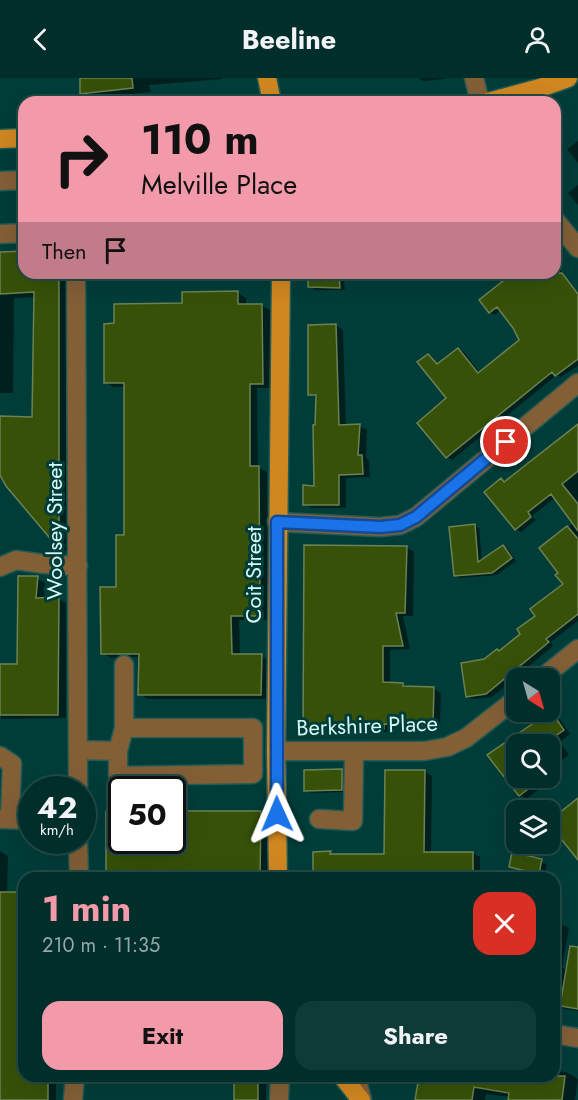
<!DOCTYPE html>
<html lang="en">
<head>
<meta charset="utf-8">
<style>
  :root { --surface:#002e2b; --page:#0e3a37; --text:#f1f3f6; --muted:#95a8a9; --line:#224a47; --accent:#f39aaa }
  body { margin:0; font-family:Jost,sans-serif; background:var(--page); color:var(--text); height:100vh; display:flex; flex-direction:column; font-size:22px; white-space:nowrap }
  * { box-sizing:border-box; margin:0 }
  p { font-size:20px; color:var(--muted) }
  .icon { flex:none; width:33px; height:33px; fill:none; stroke:currentColor; stroke-width:2; stroke-linecap:round; stroke-linejoin:round }
  .map { position:relative; flex:1; overflow:hidden }
  .side { position:absolute; left:18px; top:794px; width:542px; height:210px; display:flex; flex-direction:column; background:var(--surface); border-radius:18px; box-shadow:0 6px 24px #0002,0 0 0 2px var(--line) }
  .side>* { flex:none }
  .banner { position:absolute; left:18px; top:18px; width:543px; height:183px; border-radius:18px; box-shadow:0 6px 24px #0002,0 0 0 2px var(--line); background:#f39aaa; color:#111; overflow:hidden }
  .needle { width:39px; rotate:143deg }
  .controls { position:absolute; left:506px; top:590px; display:grid; gap:12px }
  .controls a { display:grid; place-items:center; width:54px; height:54px; border-radius:12px; background:var(--surface); box-shadow:0 6px 24px #0002,0 0 0 2px var(--line); font-size:30px }
  .speed { position:absolute; left:18px; top:698px; display:flex; gap:12px; font-size:30px; font-weight:700; text-align:center }
  .speed>* { display:grid; place-content:center; width:78px; height:78px; border-radius:50%; background:var(--surface); box-shadow:0 6px 24px #0002,0 0 0 2px var(--line); line-height:1 }
  .speed small { font-size:15px; font-weight:400 }
  .speed .limit { border:3px solid #111; border-radius:9px; background:#fff; color:#111 }
  .pin { position:absolute; display:grid; place-items:center; width:51px; height:51px; color:#fff; margin:-26px; border:3px solid #fff; border-radius:50%; box-shadow:0 2px 6px #0007 }
  .me { position:absolute; width:66px; margin:-33px; rotate:359deg; stroke-linejoin:round; filter:drop-shadow(0 0 4px #0008) }
  .turn { display:flex; align-items:center; gap:21px; height:126px; padding:0 24px; font-size:27px }
  .turn .icon { width:78px; height:78px; stroke-width:2.5 }
  .turn b { display:block; font-size:42px; line-height:51px }
  .then { display:flex; align-items:center; height:57px; padding:0 24px; background:#0003; gap:12px; font-size:22px }
  .round { display:grid; place-items:center; flex:none; width:63px; height:63px; border-radius:18px; background:var(--page) }
  .summary { display:flex; align-items:center; justify-content:space-between; height:102px; padding:0 24px }
  h1 { font-size:36px; font-weight:700; line-height:45px; color:var(--accent) }
  .primary-button { display:flex; gap:12px; margin-top:auto; padding:12px 24px }
  .primary-button a { flex:1; height:69px; border-radius:18px; background:var(--accent); color:#111; font-size:24px; font-weight:700; line-height:69px; text-align:center }
  .primary-button a+a { background:var(--page); color:var(--text) }
  header { display:flex; justify-content:space-between; align-items:center; height:78px; padding:0 24px; background:var(--surface); font-size:27px; font-weight:700 }
  .map>svg:first-child { display:block }
  .shadow { fill:#0007 }
  .building { fill:#375109; stroke:#6d8254; stroke-width:1.5 }
  .lines { fill:none; stroke-linecap:round; stroke-linejoin:round }
  .minor-casing { stroke:#225b57; stroke-width:21 }
  .major-casing { stroke:#225b57; stroke-width:21 }
  .minor { stroke:#835f36; stroke-width:18 }
  .major { stroke:#d08720; stroke-width:18 }
  .route-casing { stroke:#114b97; stroke-width:15 }
  .route { stroke:#1a73e8; stroke-width:10 }
  .labels { text-anchor:middle; stroke-width:6; stroke-linejoin:round; paint-order:stroke }
  .street-label { font-size:22px; fill:#d7f9f5; stroke:#003d39 }
</style>
</head>
<body>
<header><svg class="icon" aria-label="back" viewBox="0 0 24 24"><path d="M15 5l-7 7 7 7"/></svg>Beeline<svg class="icon" aria-label="person" viewBox="0 0 24 24"><circle cx="12" cy="8" r="4"/><path d="M4 21q1-7 8-7t8 7"/></svg></header>
<div class="map">
<svg width="578" height="1022" viewBox="0 0 578 1022">
  <rect width="100%" height="100%" fill="#003d39"/>
  <!-- shadow -->
  <path class="shadow" d="M82,0H222V1L149,7L151,14L92,20L82,15Z
    M418,0H445V1L423,3Z
    M578,63V85L567,71Z
    M578,107V127L568,115Z
    M24,175V195H67V474L60,470L8,407L0,393V340L34,341L35,219L14,220L13,315H0V176Z
    M555,186L578,214V288L561,299L557,297L452,382L447,379L448,321L428,277L439,287L458,271L464,274L480,295L521,262L501,232L495,237L490,234L508,201L504,195H555Z
    M310,195H343L345,212H315L310,208Z
    M238,215L246,220V227H261L270,232V310H257L258,389L267,394L268,542H239L240,578H261L269,582V621H148L140,617V579L111,580L102,575L117,510L125,459V309H114L106,305L184,227Z
    M336,247L343,252L346,348H359L367,352L366,380L369,383L370,399L346,400V430H312L304,426L316,409L317,320L310,316Z
    M578,348V543L551,564L553,568L492,619L473,621L467,618L484,583L500,574L522,556L565,506L560,495L541,470L574,445L555,420L532,438L536,442L521,454L516,451L501,402L505,405Z
    M474,448L479,450L482,483L503,469L508,471L516,483L497,497L460,500L455,498Z
    M407,470L414,474L413,538H403L410,571L390,572V606H403L408,609L433,610L441,615L440,652L391,649V654H312L305,650Z
    M37,500L45,505L44,521H58L66,525V640L1,641L0,587H19Z
    M551,635L558,639L570,656L560,664L569,677L549,692V666H516V699H539L536,701L542,709L526,721L520,717L490,678Z
    M342,692L347,695V714L311,715L306,712L305,693Z
    M425,694L432,698L431,775H473L480,779V800H314L330,774L336,777L386,778Z
    M261,735L269,739L268,800H107L122,762H172Z
    M0,773L8,778L7,816H24V998H56V1022H0Z
    M513,776L547,786L544,798L510,789Z
    M554,845L561,846L569,850L562,890L578,893V933L554,929Z
    M554,993L566,994L578,1001L575,1022H509L510,1019L486,1016L485,1022H417L420,998H554Z
    M236,998H266V1022H236Z"/>
  <!-- building -->
  <path class="building" d="M80,0H132L133,10L80,16Z
    M24,173V195H59V471L6,408L0,397V338L32,339L34,214L0,216V174Z
    M308,195H339L340,210L308,209Z
    M513,195H562L578,216V281L555,298L552,294L446,380L417,345L446,320L417,284L428,276L437,286L458,270L478,295L519,262L513,250L497,229L489,235L479,222Z
    M238,213V226H262L263,306H250V388H259L260,538H231L232,576H262L261,617H138L139,576H101L100,509H116V457H124V305H104V246L114,245V226L182,225V214Z
    M336,246L339,347L360,346L358,377H362L363,396L339,397V427H303V407L314,408L313,347H315L316,317H308V247Z
    M578,346V393L562,406L578,426V453L551,416L528,434L531,439L515,452L484,414L501,400L504,404Z
    M475,446L478,484L503,467L512,480L492,495L454,498L449,449Z
    M567,448L578,461V536L546,561L549,564L486,616L466,619L461,585L484,581L497,571L499,573L520,556L517,551L535,538L530,531L563,506L555,497L558,495L539,470Z
    M304,467L407,468L405,535H396L403,568H383V604L403,605V608L434,609L433,648L384,646V651H303Z
    M18,498H38L36,520L59,519L58,637H0V586H17Z
    M551,633L564,652L554,659L559,666H516V699H544L519,718L487,677Z
    M342,691V712L304,713V692Z
    M385,692H425L424,774H473V800H313V774L331,773L330,776H384Z
    M578,720V782L549,746V743Z
    M106,733H122V762H172V733H261L260,800H106Z
    M512,774L542,781L539,796L509,789Z
    M0,814H24V998H48V1022H0Z
    M570,868L578,869V931L560,928Z
    M234,998H258V1022H234Z
    M419,998H565L562,1022H508L509,1015L474,1009L472,1022H415Z"/>
  <g class="lines">
    <defs>
      <path id="minor" d="M474,0L480,24
        M0,103L24,102
        M555,142L578,170
        M0,156L24,155
        M76,195L78,711
        M277,444L380,449L400,447L416,439L578,305
        M0,489L16,482L44,486L78,488
        M542,600L578,571
        M124,650H253V696L118,698V673Z
        M124,650V587
        M78,672L118,673
        M276,673H424L447,669L466,660L516,621
        M0,678L12,686L10,741
        M0,741L32,742
        M319,741L353,743L354,673
        M78,762L79,800
        M554,956L578,960
        M356,998L362,1022
        M73,1022L75,998
        M279,1022L280,998"/>
      <path id="major" d="M267,0L272,24
        M488,24L540,10L568,0
        M0,61L24,60
        M278,800L276,673L281,195
        M342,998L361,1022"/>
    </defs>
    <!-- minor casing -->
    <use href="#minor" class="minor-casing"/>
    <!-- major casing -->
    <use href="#major" class="major-casing"/>
    <!-- minor -->
    <use href="#minor" class="minor"/>
    <!-- major -->
    <use href="#major" class="major"/>
  </g>
  <g class="lines">
    <defs>
      <path id="route" d="M277,736V444L380,449L400,447L416,439L506,364"/>
    </defs>
    <!-- route casing -->
    <use href="#route" class="route-casing"/>
    <!-- route -->
    <use href="#route" class="route"/>
  </g>
  <g class="labels">
    <!-- street labels -->
    <g class="street-label">
      <text transform="translate(54 453) rotate(-90)" y="8">Woolsey Street</text>
      <text transform="translate(253 497) rotate(-90)" y="8">Coit Street</text>
      <text transform="translate(367 647) rotate(-2)" y="8">Berkshire Place</text>
    </g>
  </g>
</svg>
<div class="controls">
<a><svg class="needle" viewBox="-14 -14 28 28"><path d="M0-13l5 13h-10z" fill="#e53935"/><path d="M0 13l5-13h-10z" fill="#95a8a9"/></svg></a>
<a><svg class="icon" aria-label="search" viewBox="0 0 24 24"><circle cx="10" cy="10" r="6"/><path d="M15 15l6 6"/></svg></a>
<a><svg class="icon" aria-label="layers" viewBox="0 0 24 24"><path d="M12 4l9 5-9 5-9-5zM3 14l9 5 9-5"/></svg></a>
</div>
<div class="speed"><div>42<small>km/h</small></div><div class="limit">50</div></div>
<div class="pin" style="left:506px;top:364px;background:#d93025"><svg class="icon" aria-label="arrive" viewBox="0 0 24 24"><path d="M6 21V4h12l-3 4 3 4H6"/></svg></div>
<svg class="me" style="left:277px;top:736px" viewBox="-20 -20 40 40"><path d="M0-17L14 15 0 8-14 15z" fill="#1a73e8" stroke="#fff" stroke-width="4"/></svg>
<div class="banner">
<div class="turn"><svg class="icon" aria-label="right" viewBox="0 0 24 24"><path d="M7 20v-9h11M14 6l5 5-5 5"/></svg><div><b>110 m</b>Melville Place</div></div>
<div class="then">Then<svg class="icon" aria-label="arrive" viewBox="0 0 24 24"><path d="M6 21V4h12l-3 4 3 4H6"/></svg></div>
</div>
<section class="side">
<div class="summary"><div><h1>1 min</h1><p>210 m · 11:35</p></div><a class="round" style="background:#d93025;color:#fff"><svg class="icon" aria-label="close" viewBox="0 0 24 24"><path d="M6 6l12 12M18 6L6 18"/></svg></a></div>
<div class="primary-button"><a>Exit</a><a>Share</a></div>
</section>
</div>
</body>
</html>
